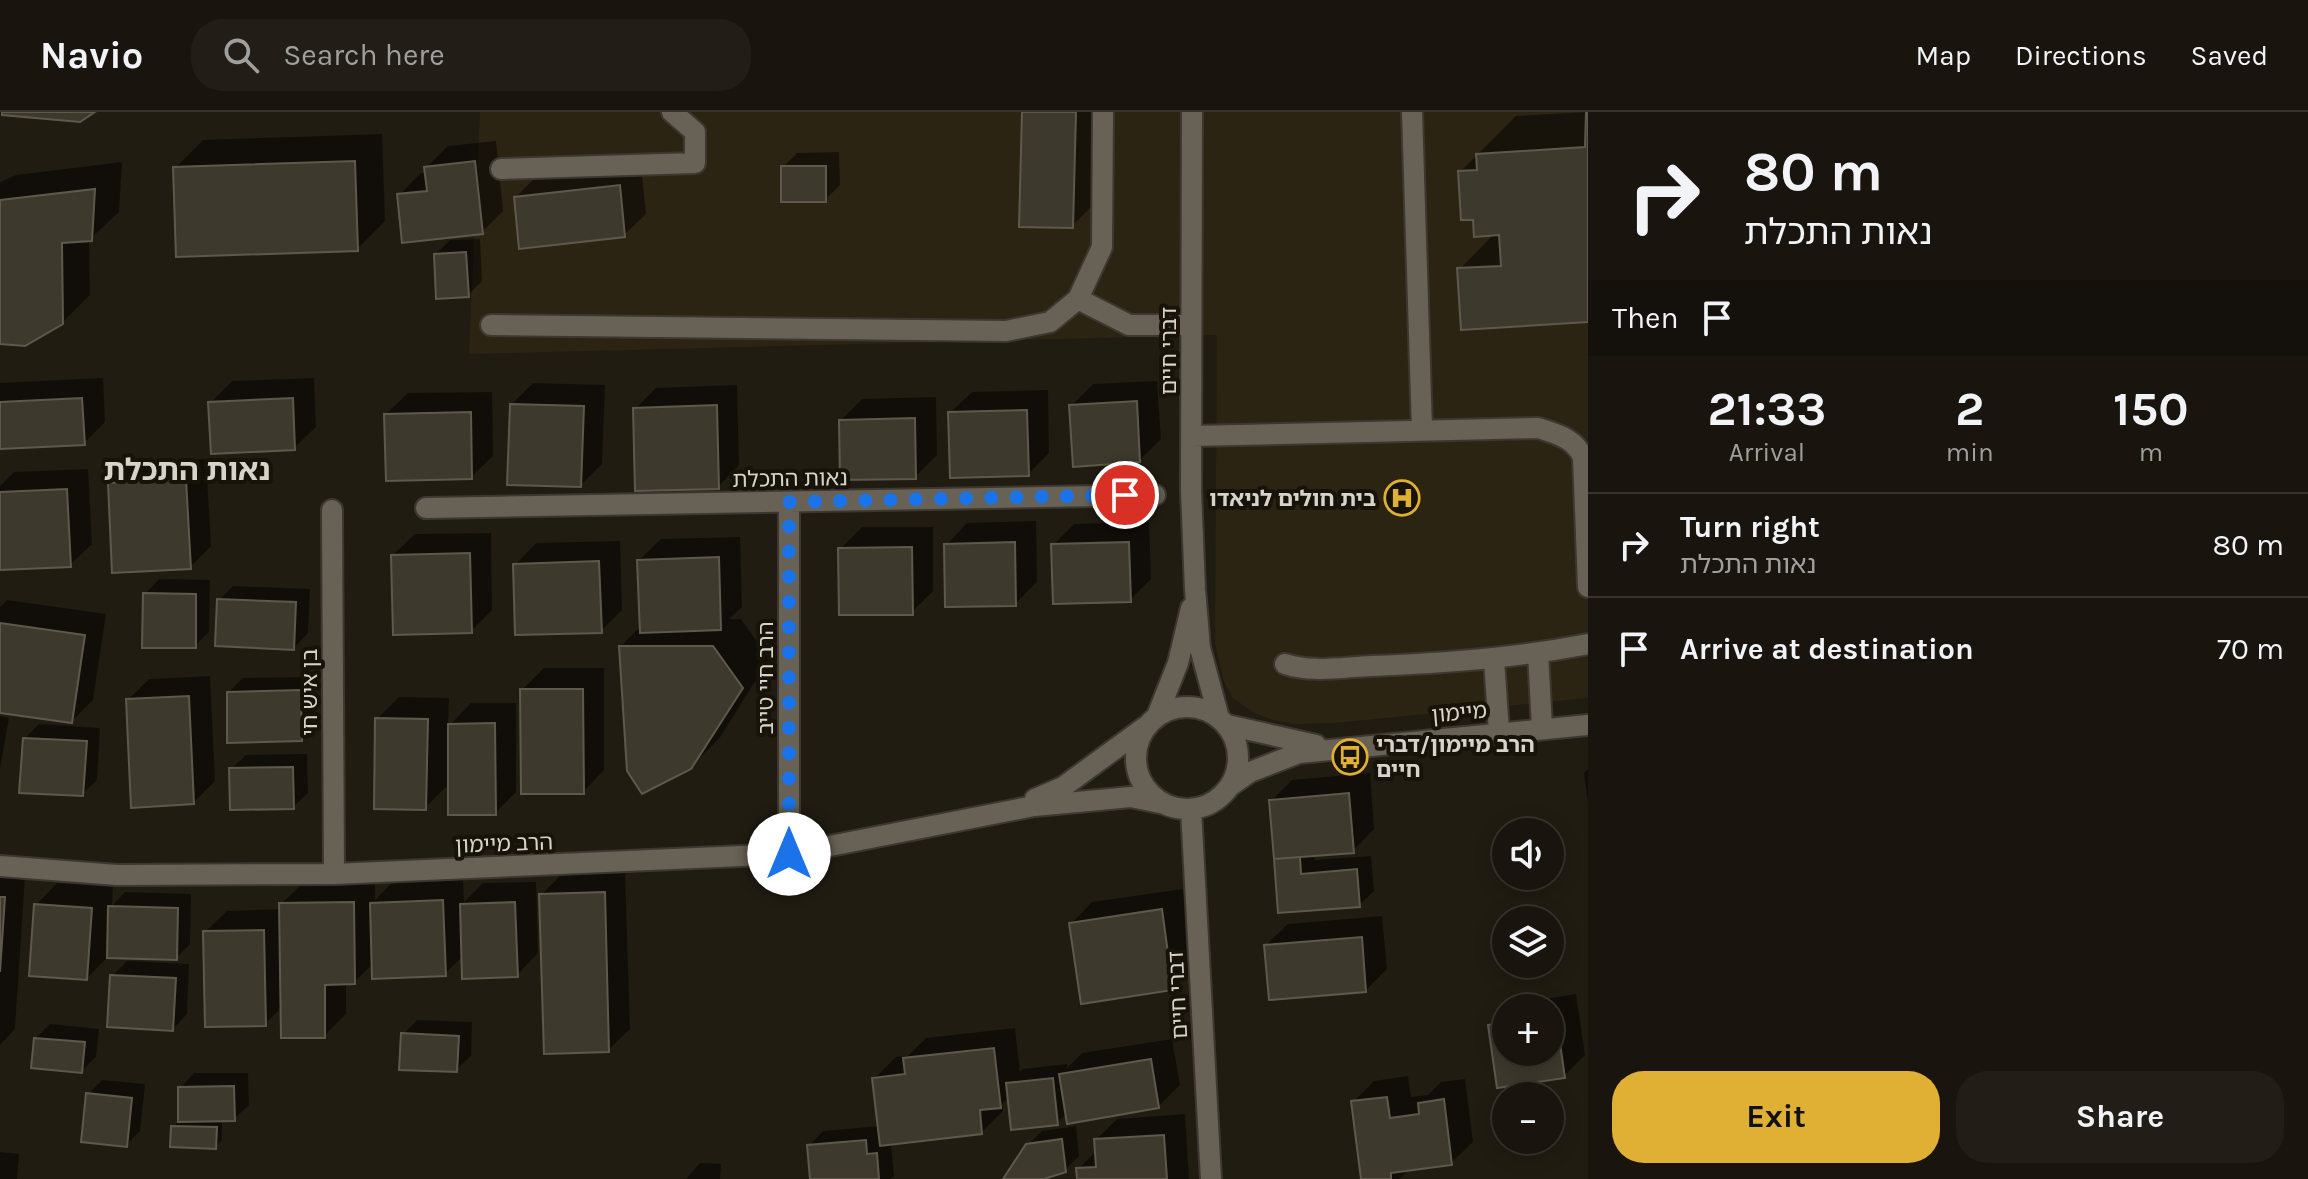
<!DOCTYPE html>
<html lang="en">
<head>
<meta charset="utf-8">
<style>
  :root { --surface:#19150e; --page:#221e17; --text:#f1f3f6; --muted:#9f9f9e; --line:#37342e; --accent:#e0b034 }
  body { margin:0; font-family:Karla,"Noto Sans Hebrew",sans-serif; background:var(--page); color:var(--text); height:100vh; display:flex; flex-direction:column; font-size:30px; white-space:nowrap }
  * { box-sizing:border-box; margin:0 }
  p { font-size:26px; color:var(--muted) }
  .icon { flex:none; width:44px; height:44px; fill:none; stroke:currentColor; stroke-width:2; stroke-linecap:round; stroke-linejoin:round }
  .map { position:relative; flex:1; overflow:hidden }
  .sheet { display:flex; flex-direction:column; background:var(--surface); width:720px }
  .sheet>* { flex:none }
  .guide { background:#19150e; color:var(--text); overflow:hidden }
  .buttons { position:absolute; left:1492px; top:706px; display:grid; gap:16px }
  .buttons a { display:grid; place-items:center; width:72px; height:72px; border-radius:50%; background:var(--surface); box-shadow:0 4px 20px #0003,0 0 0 2px var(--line); font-size:40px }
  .pin { position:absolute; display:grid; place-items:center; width:68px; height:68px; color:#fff; margin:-34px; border:4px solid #fff; border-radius:50%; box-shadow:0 2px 8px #0007 }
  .me { position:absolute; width:88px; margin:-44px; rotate:0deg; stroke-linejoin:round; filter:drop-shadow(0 0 6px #0008) }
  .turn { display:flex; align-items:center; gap:28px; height:168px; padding:0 24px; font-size:36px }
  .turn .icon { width:104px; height:104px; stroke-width:2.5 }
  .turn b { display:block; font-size:56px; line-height:68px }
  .then { display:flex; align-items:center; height:76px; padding:0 24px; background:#0003; gap:16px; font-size:30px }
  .eta { display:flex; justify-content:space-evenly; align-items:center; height:136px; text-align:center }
  .eta b { font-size:48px; font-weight:700; line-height:56px }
  .action { display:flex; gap:16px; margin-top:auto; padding:16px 24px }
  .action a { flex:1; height:92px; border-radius:32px; background:var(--accent); color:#111; font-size:32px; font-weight:700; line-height:92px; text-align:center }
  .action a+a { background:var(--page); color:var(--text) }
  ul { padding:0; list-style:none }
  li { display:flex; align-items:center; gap:24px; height:104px; padding:0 24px; border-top:2px solid var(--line) }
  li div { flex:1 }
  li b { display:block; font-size:30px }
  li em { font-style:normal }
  header { display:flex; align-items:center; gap:48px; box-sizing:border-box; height:112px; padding:0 40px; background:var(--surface); border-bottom:2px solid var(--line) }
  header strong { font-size:38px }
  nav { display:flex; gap:44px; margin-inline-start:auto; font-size:28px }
  .search { width:560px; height:72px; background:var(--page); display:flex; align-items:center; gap:20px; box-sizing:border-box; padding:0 28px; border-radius:32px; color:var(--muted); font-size:30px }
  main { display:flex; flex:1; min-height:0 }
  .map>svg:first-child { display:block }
  .built { fill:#2c2413 }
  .shadow { fill:#0007 }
  .building { fill:#3e392d; stroke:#5e594c; stroke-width:2 }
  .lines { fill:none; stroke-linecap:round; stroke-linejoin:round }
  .minor-casing { stroke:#3c3831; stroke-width:24 }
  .minor { stroke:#686256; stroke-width:20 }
  .route { stroke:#1a73e8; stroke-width:14; stroke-dasharray:0 25.2 }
  .labels { text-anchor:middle; stroke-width:8; stroke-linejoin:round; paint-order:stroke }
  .street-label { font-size:22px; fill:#d6d3cb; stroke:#181309 }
  .poi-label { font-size:22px; font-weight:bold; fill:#d6d3cb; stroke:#181309; text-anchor:end }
  .district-label { font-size:30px; font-weight:bold; fill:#d6d3cb; stroke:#181309 }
</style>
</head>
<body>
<header>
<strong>Navio</strong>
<div class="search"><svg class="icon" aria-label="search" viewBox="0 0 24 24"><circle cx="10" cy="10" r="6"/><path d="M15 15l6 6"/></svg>Search here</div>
<nav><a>Map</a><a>Directions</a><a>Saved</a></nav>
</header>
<main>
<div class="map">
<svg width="1588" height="1067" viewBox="0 0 1588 1067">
  <rect width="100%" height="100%" fill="#211c12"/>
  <!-- built -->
  <path class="built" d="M480,0H1588V586L1334,611L1295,612L1272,608L1253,600L1233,586L1224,570L1215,531L1217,223L469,242Z"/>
  <!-- shadow -->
  <path class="shadow" d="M1024,0H1096L1093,93L1072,114Z
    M1588,0V208L1460,157L1495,121L1474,106L1460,60L1516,4Z
    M382,22L385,109L357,137L175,56L203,28Z
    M496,29L503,99L482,120L399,83L421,61H427L426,56L448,34Z
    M839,40L840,73L825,88L783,55L797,41Z
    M122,50L119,100L89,128L90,183L62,211L0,230V70L16,63Z
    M641,53L646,102L624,123L516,85L537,64Z
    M480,127L482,169L468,183L436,142L450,128Z
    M103,266L105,310L84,331L0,335V271Z
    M314,266L316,315L294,336L210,291L232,269Z
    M1157,269L1161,327L1139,349L1071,294L1093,272Z
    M533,271L605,273L602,352L581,373L512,292Z
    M737,273L739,353L718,375L635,297L656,276Z
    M1048,278L1049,341L1028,362L950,301L972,280Z
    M492,280L493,344L471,365L386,302L408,281Z
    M936,285L937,343L915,365L841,308L862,287Z
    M206,347L211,434L190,455L110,372L131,351Z
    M88,357L92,432L70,453L0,456V374L14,360Z
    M1036,409L1037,470L1015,492L946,433L967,411Z
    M1149,410L1151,467L1130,488L1053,433L1074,412Z
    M862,415H933V479L912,500L840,437Z
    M491,421L492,498L471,519L393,443L415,422Z
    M740,425L742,495L729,507H741L769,547L719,627L690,655L621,534L641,514L639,448L661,427Z
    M620,429L622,498L601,519L515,453L536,431Z
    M159,467L210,468L209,520L195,534L145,482Z
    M233,474L310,477L308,521L294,536L219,488Z
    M7,488L106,502L93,588L72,609L0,599V495Z
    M544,556H604V658L583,680L522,578Z
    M210,564L215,669L194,690L128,588L149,567Z
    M315,565V613L301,627L229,580L243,566Z
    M399,585L449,586L448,615L471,591H516V680L495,701L450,671L425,696L377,607Z
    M0,604L9,606L0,657Z
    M39,612L100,616L97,668L82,682L25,626Z
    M307,642L308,681L293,695L231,657L246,643Z
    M1588,657V691L1584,661Z
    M1370,661L1374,717L1353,739L1314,742L1315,748L1371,744L1374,779L1359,793L1280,799L1271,689L1292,668Z
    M625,759L630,917L608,938L542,782L563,761Z
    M0,763L25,764L15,917L0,933Z
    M463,768L464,790L483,771L536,770L538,841L517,863L463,844L445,862L374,851L354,870H346V902L324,924L283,894L265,912L205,820L227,799L281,797V792L303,771L375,769V788L393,770Z
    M57,771L113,775L112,794L125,780L191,782L190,832L176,846L109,844L87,866L36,793Z
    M1183,777L1194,855L1173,877L1071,812L1092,790Z
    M1382,804L1387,857L1366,878L1266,833L1288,812Z
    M127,849L189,852L187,902L173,917L112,864Z
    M1576,882L1585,943L1564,964L1499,974L1490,913L1506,898V940H1550V896H1508L1512,892Z
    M417,908L472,910L471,944L456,958L403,922Z
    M50,912L99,917L96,945L81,959L36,926Z
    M1015,916L1020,960L1023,957L1067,952V956L1082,941L1172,927L1180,973L1158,995L1067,1001L1057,1011L1010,984L1002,992L1003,999L982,1020L891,1031L894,1064L890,1067H812L809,1034L823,1019L880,1014L874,967L896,945L908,944L926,926Z
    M194,961H248L249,993L234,1007L222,1008V1028L215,1035L173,1015L180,1008V976Z
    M1408,964L1411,985L1428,983L1441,970L1465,967L1473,1030L1451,1051L1410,1057L1399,1067H1363L1353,990L1374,969Z
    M102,968L145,972L140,1019L126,1033L88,982Z
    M1185,1002L1189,1067H1079L1078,1057L1097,1038L1096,1028L1117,1007Z
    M1076,1014L1079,1044L1065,1058L1048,1064V1067H1005L1027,1034L1042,1019Z
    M0,1040L19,1042L17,1067H0Z
    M700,1051L721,1052L720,1067H686Z"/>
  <!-- building -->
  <path class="building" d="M2,0H95L80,10L2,3Z
    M1022,0H1076L1073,116L1019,115Z
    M1586,0H1588V210L1461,218L1457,156L1501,154L1499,123L1474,125L1473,108H1461L1458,59L1477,58L1476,42L1585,35Z
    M355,49L358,139L176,145L173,55Z
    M475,49L483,122L402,131L397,82L427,79L424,55Z
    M781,54H826V90H781Z
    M620,73L625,125L519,137L514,85Z
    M95,77L92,129L62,131L63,212L25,234L0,232V88Z
    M466,140L469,185L436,187L434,142Z
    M82,286L85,333L0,337V290Z
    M293,286L295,338L211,342L208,290Z
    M1137,289L1140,350L1073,355L1069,293Z
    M510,292L584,294L581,375L507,373Z
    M717,293L719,377L635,379L633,296Z
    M1027,298L1029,364L950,366L948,300Z
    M471,300L472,367L386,369L384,302Z
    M915,306L916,367L840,368L839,308Z
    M186,367L191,457L112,461L108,371Z
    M67,377L71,455L0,458V380Z
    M1015,430L1016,494L945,495L944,432Z
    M1129,430L1131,490L1053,492L1051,432Z
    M912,435L913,503H839L838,436Z
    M470,441L472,521L393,523L391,443Z
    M719,445L721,518L640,521L637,448Z
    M599,449L602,521L515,523L513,452Z
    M143,481L196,482V536H142Z
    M217,487L296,490L294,538L215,534Z
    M0,511L85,523L72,611L0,601Z
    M619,534H713L743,576L691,657L642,682L627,659Z
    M520,577H583L584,682H521Z
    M301,578L302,629L227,631V580Z
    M189,584L194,692L131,696L126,587Z
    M375,606L428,607L426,698L374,697Z
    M495,611L496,703H448V612Z
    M23,626L87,629L83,684L19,681Z
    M293,655L294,697L230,698L229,656Z
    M1349,681L1354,741L1274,747L1269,688Z
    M1300,745L1301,762L1357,757L1360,795L1278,801L1274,747Z
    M605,780L609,940L544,942L539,782Z
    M0,785H5L0,860Z
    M443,788L446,864L372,867L370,791Z
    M354,790L355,872L325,873V926H281L279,791Z
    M515,790L518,865L462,867L460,792Z
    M34,792L92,796L87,868L29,864Z
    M108,794L178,796L177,848L107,846Z
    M1162,797L1173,878L1081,892L1069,811Z
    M264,818L266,914L205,915L203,819Z
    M1362,825L1366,880L1269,888L1264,833Z
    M110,863L176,866L173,919L107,915Z
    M1556,903L1565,966L1497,976L1488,913L1506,910V940H1550V904Z
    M401,921L459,924L457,960L399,958Z
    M34,926L85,930L82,961L31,956Z
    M994,936L1001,996L980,998L982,1022L880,1034L872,966L905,962L903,946Z
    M1151,947L1159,996L1067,1012L1059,962Z
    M1053,966L1058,1013L1011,1018L1006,971Z
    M234,974L235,1009L178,1010V975Z
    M86,981L132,986L127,1035L81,1030Z
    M1387,985L1390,1006L1419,1002L1418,991L1444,987L1452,1053L1391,1061V1067H1361L1351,989Z
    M171,1014L217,1015L216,1037L170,1035Z
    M1164,1023L1167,1067H1077L1076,1056L1096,1055L1094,1027Z
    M1062,1027L1066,1060L1044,1067H1003L1026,1032Z
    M866,1028L867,1042L877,1041L879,1067H810L807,1033Z"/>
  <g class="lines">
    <defs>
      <path id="minor" d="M1192,0L1191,378L1195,477L1200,536L1219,606
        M1412,0L1422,318
        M501,57L695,51V20L672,0
        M1078,187L1129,213H1191
        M491,213L1006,219L1050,210L1078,187L1102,135L1103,0
        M1192,324L1538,316C1557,322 1574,326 1583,345L1588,475
        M789,390V742
        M426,396L1155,383
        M332,398L334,762
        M1538,541L1542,616
        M1494,548L1499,620
        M1285,552C1312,561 1343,555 1372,554C1445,551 1516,546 1588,532
        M1136 646a51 51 0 1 1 102 0a51 51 0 1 1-102 0Z
        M1157,604L1178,551L1191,496
        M1227,613L1316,633
        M1230,674L1250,660L1299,641L1588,613
        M1035,687L1063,675L1145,615
        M1191,697L1211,1067
        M0,754L117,763L334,762L789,742L1034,694L1131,685L1165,692"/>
    </defs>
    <!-- minor casing -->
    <use href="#minor" class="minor-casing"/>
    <!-- minor -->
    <use href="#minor" class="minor"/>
  </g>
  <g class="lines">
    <!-- route -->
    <path class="route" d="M789,742V390L1125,383"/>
  </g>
  <!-- icons -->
  <defs>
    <symbol id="hospital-ring" viewBox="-11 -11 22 22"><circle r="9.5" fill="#181309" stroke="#e0b034" stroke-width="1.5"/><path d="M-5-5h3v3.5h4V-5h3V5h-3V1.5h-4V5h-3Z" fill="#e0b034"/></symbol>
    <symbol id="bus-ring" viewBox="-11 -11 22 22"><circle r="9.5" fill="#181309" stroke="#e0b034" stroke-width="1.5"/><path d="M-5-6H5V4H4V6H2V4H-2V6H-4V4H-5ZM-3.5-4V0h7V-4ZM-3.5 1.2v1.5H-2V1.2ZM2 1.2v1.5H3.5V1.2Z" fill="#e0b034"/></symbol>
  </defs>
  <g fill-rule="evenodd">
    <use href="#hospital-ring" x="1382" y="366" width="40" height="40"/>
    <use href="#bus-ring" x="1330" y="625" width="40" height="40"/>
  </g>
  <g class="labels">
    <!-- street labels -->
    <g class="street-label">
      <text transform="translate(1168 239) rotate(-90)" y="8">דברי חיים</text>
      <text transform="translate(790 366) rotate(-1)" y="8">נאות התכלת</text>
      <text transform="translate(765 566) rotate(-90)" y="8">הרב חיי טייב</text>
      <text transform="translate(309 580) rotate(-90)" y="8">בן איש חי</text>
      <text transform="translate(1459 600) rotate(-5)" y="8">מיימון</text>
      <text transform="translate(504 731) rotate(-2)" y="8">הרב מיימון</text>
      <text transform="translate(1177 883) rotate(-93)" y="8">דברי חיים</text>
    </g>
    <!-- poi labels -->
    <g class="poi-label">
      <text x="1376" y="394">בית חולים לניאדו</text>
      <text x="1376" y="640" text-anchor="start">הרב מיימון/דברי<tspan x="1376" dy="25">חיים</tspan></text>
    </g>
    <!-- district labels -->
    <g class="district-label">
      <text x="187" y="368">נאות התכלת</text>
    </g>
  </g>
</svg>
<div class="buttons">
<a><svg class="icon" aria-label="sound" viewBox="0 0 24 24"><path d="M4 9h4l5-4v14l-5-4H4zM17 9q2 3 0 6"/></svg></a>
<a><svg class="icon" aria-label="layers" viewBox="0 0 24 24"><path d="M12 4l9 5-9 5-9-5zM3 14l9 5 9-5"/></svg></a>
<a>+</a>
<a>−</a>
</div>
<div class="pin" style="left:1125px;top:383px;background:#d93025"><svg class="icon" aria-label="arrive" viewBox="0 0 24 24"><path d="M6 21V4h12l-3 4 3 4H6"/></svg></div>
<svg class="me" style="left:789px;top:742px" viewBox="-20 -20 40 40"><circle r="19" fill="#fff"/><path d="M0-13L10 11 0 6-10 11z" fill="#1a73e8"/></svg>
</div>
<section class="sheet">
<div class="guide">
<div class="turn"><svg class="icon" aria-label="right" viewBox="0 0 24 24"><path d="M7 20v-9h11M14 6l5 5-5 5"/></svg><div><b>80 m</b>נאות התכלת</div></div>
<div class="then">Then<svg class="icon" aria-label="arrive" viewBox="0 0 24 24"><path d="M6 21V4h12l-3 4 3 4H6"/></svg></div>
</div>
<div class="eta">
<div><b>21:33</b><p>Arrival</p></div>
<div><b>2</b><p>min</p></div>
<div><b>150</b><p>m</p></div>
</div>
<ul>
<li><svg class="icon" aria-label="right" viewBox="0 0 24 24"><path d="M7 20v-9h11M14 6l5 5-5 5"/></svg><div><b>Turn right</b><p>נאות התכלת</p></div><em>80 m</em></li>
<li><svg class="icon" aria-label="arrive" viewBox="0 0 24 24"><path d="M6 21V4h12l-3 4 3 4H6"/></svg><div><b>Arrive at destination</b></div><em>70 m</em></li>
</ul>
<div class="action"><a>Exit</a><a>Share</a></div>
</section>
</main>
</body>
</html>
